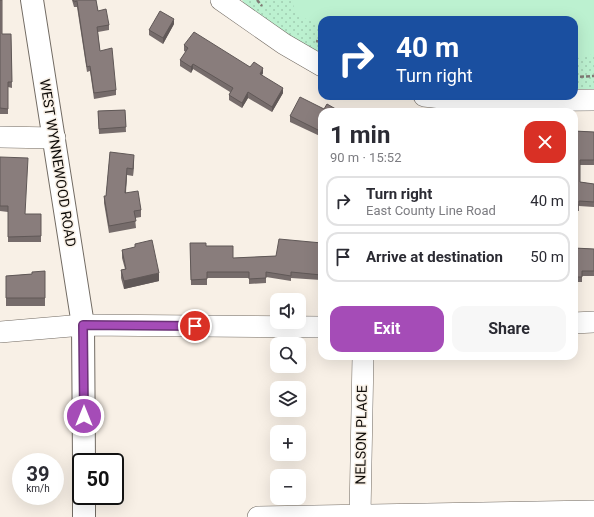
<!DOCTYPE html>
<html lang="en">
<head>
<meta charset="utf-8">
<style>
  :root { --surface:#fff; --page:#f7f7f7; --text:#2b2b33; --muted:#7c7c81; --line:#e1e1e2; --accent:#a54cb7 }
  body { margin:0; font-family:Roboto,sans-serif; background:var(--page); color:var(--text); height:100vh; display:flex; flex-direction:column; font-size:15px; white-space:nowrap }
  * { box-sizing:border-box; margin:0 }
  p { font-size:13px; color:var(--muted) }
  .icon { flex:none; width:22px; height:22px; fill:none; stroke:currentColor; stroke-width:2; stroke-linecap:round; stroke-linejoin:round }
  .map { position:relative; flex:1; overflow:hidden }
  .details { position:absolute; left:318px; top:108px; width:260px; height:252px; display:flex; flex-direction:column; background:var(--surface); border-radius:12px; box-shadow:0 4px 16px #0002 }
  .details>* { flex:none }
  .banner { position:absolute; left:318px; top:16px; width:260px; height:84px; border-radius:12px; box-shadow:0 4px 16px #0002; background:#1a4fa0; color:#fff; overflow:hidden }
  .fabs { position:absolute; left:270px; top:293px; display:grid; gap:8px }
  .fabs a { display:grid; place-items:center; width:36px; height:36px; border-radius:8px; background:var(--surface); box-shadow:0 4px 16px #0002; font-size:20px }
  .speed { position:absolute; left:12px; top:453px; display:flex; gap:8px; font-size:20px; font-weight:700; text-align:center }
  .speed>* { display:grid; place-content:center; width:52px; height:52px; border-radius:50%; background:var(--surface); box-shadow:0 4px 16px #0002; line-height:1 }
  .speed small { font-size:10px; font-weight:400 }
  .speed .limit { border:2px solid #111; border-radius:6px; background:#fff; color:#111 }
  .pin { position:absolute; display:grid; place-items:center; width:34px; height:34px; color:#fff; margin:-17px; border:2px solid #fff; border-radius:50%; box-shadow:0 1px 4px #0007 }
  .me { position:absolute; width:44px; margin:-22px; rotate:0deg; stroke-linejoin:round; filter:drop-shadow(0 0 3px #0008) }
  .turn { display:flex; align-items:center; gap:14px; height:84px; padding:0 12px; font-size:18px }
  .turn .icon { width:52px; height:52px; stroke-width:2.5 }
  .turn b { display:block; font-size:28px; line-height:34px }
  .round { display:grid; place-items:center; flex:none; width:42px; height:42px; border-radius:12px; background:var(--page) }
  .summary { display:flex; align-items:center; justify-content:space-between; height:68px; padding:0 12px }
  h1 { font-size:24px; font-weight:700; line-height:30px }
  .cta { display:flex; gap:8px; margin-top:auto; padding:8px 12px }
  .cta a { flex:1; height:46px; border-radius:12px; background:var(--accent); color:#fff; font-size:16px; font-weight:700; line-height:46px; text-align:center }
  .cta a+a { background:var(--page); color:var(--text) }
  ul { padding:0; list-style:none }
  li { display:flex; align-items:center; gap:12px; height:50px; margin:0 8px 6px; padding:0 4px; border:2px solid var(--line); border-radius:12px }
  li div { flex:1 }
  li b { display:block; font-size:15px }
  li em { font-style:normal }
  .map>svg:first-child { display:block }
  .park { fill:url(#park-dots) }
  .garden { fill:#bcf1d0 }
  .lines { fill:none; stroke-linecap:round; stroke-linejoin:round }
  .minor-casing { stroke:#726b63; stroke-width:22 }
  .major-casing { stroke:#726b63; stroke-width:24 }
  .path { stroke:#817b75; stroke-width:2.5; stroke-dasharray:4 2; stroke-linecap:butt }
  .minor { stroke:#fff; stroke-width:21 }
  .major { stroke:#fff; stroke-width:22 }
  .wall { fill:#766c6b }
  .shaded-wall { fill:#605857 }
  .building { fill:#897d7c; stroke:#605857 }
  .route-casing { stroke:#6b3177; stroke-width:10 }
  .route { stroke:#a54cb7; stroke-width:7 }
  .labels { text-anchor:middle; stroke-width:3; stroke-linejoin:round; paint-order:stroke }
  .street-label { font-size:14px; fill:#0f0c09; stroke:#f8f0e6 }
</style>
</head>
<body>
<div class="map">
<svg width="594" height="517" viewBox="0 0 594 517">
  <defs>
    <pattern id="park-dots" width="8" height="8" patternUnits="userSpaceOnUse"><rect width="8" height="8" fill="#bcf1d0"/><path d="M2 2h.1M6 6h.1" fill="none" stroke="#a0cdb1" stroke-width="1.8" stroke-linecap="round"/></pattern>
  </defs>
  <rect width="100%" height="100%" fill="#f8f0e6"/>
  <!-- park -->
  <path class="park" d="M242,0H594V91H574V20H322V53L305,48L249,11Z"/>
  <!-- garden -->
  <path class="garden" d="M292,0H594V54L574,59V20H322V25L296,15Z"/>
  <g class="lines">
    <defs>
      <path id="minor" d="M221,0L284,44L322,66
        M424,96L469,101L594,100
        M0,137L55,138
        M574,323L594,322
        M0,332L83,325L322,327
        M360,515L363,356
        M258,517L594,511"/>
      <path id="major" d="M32,0L83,325L84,462
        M84,496V517"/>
    </defs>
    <!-- minor casing -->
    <use href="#minor" class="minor-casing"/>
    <!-- major casing -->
    <use href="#major" class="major-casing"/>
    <!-- path -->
    <path class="path" d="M257,0L262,6
      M316,41L322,42
      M574,77L594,76"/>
    <!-- minor -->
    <use href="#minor" class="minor"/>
    <!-- major -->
    <use href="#major" class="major"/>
  </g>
  <!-- wall -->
  <path class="wall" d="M0,0L2,34H11L12,88L8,87V114H0Z
    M72,0H96L98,11L109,25V30L98,32L100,51L116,90V95L94,99L90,71L87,72L77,7H74Z
    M174,24L163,44L149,35V30Z
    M184,45L250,67L263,73L262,75L283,93L272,112L248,98L242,108L229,100V95L230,92L193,69L191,73L180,66V60L186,52L184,51Z
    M324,109L341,112H322V137L290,122V116Z
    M125,110L126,132L99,134L98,111Z
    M574,131L594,132V165H580V182L594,184V207L579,206V211H574Z
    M110,152L134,162L133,176L127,175L126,193L141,210V217L135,218L136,228L109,233L104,203V196H106Z
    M0,157L25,214H41V242H8V212L0,211Z
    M190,243L206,246L233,258L276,256L322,243V277H321V280L291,278V281L266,277V283L249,284V278H207V285H191Z
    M135,244L159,281L124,289L121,278V270L125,269L122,258V250L135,248Z
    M574,248L594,249V276H582V282H574Z
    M45,271V306H6V276L32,274Z"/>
  <!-- shaded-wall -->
  <path class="shaded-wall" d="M174,19V24L163,44V38Z
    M193,64V69L191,73V67Z
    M263,68V73L260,79V74Z
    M283,88V93L272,112V107Z
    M248,92V98L242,108V103Z
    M134,155V162L133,176V169Z
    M127,168V175L125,200V193Z
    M159,273V281L124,289V281Z"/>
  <!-- building -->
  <path class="building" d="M0,0H2V34H11L12,82H8V109L0,108Z
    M73,0H96L98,11L106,9L109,25L97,27L100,51L112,48L116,90L94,93L90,66L87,67L77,1L74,2Z
    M160,11L174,19L163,38L149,30Z
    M194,32L250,67L254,62L263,68L260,74L283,88L272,107L248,92L242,103L229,95L233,88L193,64L191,67L180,60L188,48L184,45Z
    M300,97L324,109L327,104L341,112H322V132L290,116Z
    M125,110L126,127L99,129L98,111Z
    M574,131L594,132V160H580V182L594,184V202L579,201V205H574Z
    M110,152L134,155L133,169L127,168L125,193L138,191L141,210L134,211L136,221L109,226L104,196H106Z
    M0,157L28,158L25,214H41V236L8,237V206H0Z
    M279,239L322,243V272H321V275L291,272V276L266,272V278L249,279V272H207V279L191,280L190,243H206V246H233V258L276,256Z
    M152,240L159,273L124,281L121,270L126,269L122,250L135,247V244Z
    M574,248L594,249V271H582V277H574Z
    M45,271V298H6V276L32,274V272Z"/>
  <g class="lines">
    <defs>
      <path id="route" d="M84,416L83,325L195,326"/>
    </defs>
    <!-- route casing -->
    <use href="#route" class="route-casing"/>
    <!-- route -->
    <use href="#route" class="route"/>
  </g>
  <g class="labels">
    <!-- street labels -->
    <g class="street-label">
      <text transform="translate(58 163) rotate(81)" y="5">WEST WYNNEWOOD ROAD</text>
      <text transform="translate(361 435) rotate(-89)" y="5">NELSON PLACE</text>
    </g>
  </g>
</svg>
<div class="fabs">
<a><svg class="icon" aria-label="sound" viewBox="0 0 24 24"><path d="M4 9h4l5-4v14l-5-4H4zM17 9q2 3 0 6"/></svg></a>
<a><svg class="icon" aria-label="search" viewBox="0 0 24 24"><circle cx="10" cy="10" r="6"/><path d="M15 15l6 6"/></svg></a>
<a><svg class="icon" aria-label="layers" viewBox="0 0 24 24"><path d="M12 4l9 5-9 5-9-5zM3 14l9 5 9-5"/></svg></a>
<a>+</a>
<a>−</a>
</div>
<div class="speed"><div>39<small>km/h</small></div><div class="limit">50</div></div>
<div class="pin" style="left:195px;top:326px;background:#d93025"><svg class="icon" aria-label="arrive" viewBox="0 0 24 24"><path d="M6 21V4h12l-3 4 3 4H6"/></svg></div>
<svg class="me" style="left:84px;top:416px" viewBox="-20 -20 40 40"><circle r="17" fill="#a54cb7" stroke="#fff" stroke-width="3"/><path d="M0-11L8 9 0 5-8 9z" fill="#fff"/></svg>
<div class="banner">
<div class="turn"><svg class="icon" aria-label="right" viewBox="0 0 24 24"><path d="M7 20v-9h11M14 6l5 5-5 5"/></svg><div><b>40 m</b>Turn right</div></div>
</div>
<section class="details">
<div class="summary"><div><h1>1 min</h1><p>90 m · 15:52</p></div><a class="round" style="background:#d93025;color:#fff"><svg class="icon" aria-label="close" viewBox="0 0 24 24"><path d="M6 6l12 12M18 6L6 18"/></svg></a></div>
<ul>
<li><svg class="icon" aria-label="right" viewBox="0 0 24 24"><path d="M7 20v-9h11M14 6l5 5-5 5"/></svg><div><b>Turn right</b><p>East County Line Road</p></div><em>40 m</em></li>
<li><svg class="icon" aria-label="arrive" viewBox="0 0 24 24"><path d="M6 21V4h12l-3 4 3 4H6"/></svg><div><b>Arrive at destination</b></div><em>50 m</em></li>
</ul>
<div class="cta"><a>Exit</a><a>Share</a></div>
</section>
</div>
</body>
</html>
